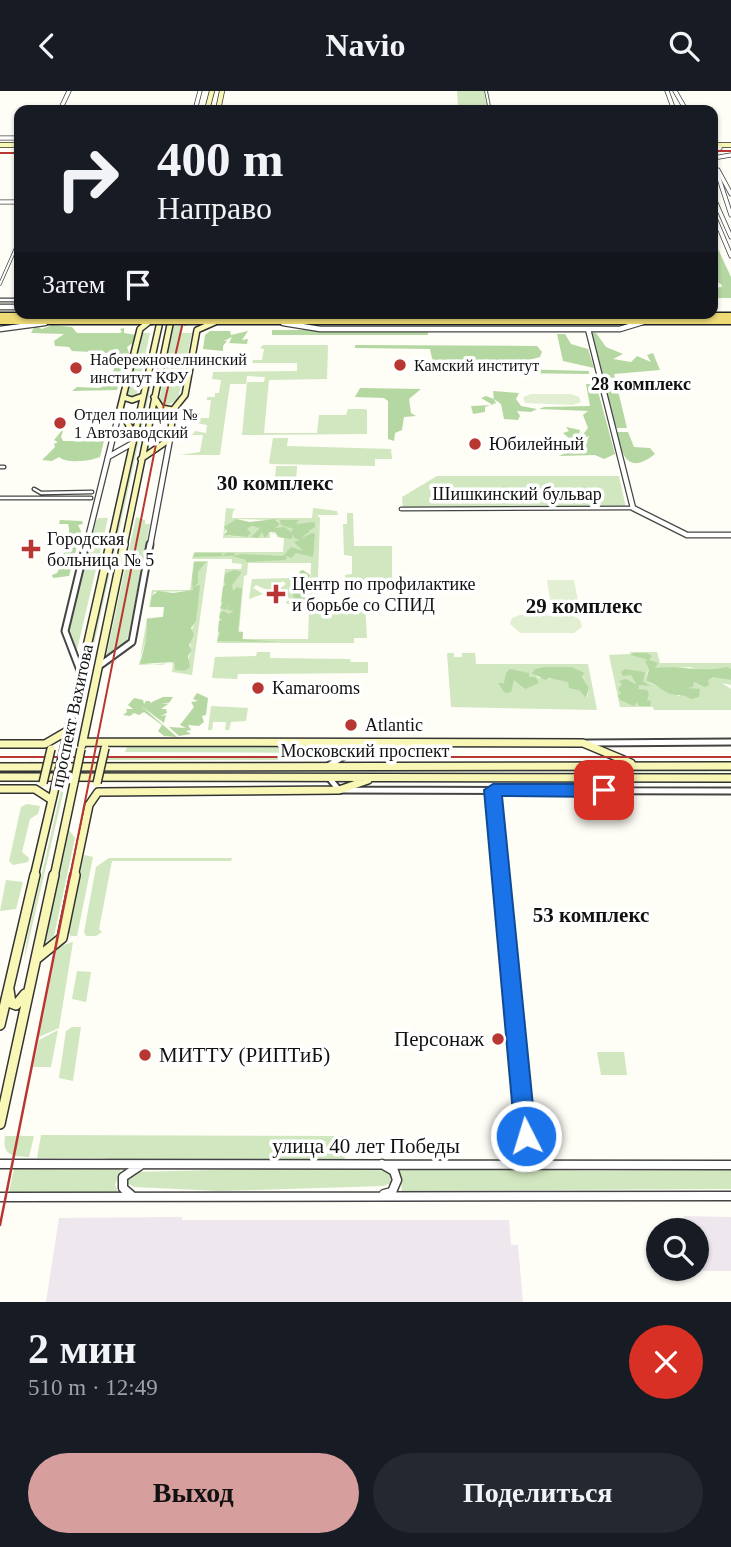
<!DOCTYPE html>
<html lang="ru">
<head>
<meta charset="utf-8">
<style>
  :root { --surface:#171b24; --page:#242831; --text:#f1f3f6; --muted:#9ea1a6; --accent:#d79e9e }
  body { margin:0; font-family:Georgia,serif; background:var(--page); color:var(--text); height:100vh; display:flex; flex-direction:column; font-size:26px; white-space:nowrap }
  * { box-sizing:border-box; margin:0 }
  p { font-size:23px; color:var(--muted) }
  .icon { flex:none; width:38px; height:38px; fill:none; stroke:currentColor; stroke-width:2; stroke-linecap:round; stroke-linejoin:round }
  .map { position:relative; height:1211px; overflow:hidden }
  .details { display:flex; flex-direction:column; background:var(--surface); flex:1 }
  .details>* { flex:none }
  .banner { position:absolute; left:14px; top:14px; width:704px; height:214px; border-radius:14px; box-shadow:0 2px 5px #0004; background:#171b24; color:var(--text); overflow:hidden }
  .fabs { position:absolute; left:646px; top:1127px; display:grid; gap:14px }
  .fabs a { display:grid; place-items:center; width:63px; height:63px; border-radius:50%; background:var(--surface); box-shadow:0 2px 5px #0004; font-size:35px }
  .pin { position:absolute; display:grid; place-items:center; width:60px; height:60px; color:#fff; margin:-30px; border-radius:14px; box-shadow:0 4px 10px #0006 }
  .me { position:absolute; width:77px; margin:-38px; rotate:355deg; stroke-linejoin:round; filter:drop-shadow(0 0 5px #0008) }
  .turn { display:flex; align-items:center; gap:24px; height:147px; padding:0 28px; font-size:32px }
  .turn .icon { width:91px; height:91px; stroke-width:2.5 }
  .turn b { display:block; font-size:49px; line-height:60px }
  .then { display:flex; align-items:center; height:66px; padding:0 28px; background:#0003; gap:14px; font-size:26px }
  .round { display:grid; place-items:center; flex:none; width:74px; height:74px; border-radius:37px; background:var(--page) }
  .overview { display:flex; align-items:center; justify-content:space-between; height:119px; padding:0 28px }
  h1 { font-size:42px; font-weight:800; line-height:52px }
  .button { display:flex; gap:14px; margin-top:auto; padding:14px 28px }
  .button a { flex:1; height:80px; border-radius:42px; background:var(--accent); color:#111; font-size:28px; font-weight:800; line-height:80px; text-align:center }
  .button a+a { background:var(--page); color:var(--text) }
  header { display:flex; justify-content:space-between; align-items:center; height:91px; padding:0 28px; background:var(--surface); font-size:32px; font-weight:800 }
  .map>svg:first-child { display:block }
  .industrial { fill:#eee7ee }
  .green { fill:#d1e7c0; fill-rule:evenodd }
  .forest { fill:#b5d7a1 }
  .pitch { fill:#e2efd2 }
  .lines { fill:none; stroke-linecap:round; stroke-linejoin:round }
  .pedestrian-far1-casing { stroke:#444; stroke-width:3.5 }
  .pedestrian-casing { stroke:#444; stroke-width:5 }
  .minor-far3-casing { stroke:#444; stroke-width:5 }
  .minor-far2-casing { stroke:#444; stroke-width:7 }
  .minor-far1-casing { stroke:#444; stroke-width:9 }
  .minor-casing { stroke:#444; stroke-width:10 }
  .tertiary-far1-casing { stroke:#444; stroke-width:5 }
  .tertiary-casing { stroke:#444; stroke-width:11 }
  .secondary-far3-casing { stroke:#333; stroke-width:6 }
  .secondary-far2-casing { stroke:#333; stroke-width:8 }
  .secondary-far1-casing { stroke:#333; stroke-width:10 }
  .secondary-casing { stroke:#333; stroke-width:12 }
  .primary-casing { stroke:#222; stroke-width:9 }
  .pedestrian-far1 { stroke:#fff; stroke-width:2 }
  .pedestrian { stroke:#fff; stroke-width:2.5 }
  .minor-far3 { stroke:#fff; stroke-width:3.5 }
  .minor-far2 { stroke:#fff; stroke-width:4.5 }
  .minor-far1 { stroke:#fff; stroke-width:5 }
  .minor { stroke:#fff; stroke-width:7 }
  .tertiary-far1 { stroke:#fff; stroke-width:3.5 }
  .tertiary { stroke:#fff; stroke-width:8 }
  .secondary-far3 { stroke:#f9f7b6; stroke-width:4.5 }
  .secondary-far2 { stroke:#f9f7b6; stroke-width:5 }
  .secondary-far1 { stroke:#f9f7b6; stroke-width:7 }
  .secondary { stroke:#f9f7b6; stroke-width:9 }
  .primary { stroke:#eedb76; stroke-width:6 }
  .tram-far1 { stroke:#b83732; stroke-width:2 }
  .tram { stroke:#b83732; stroke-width:2.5 }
  .secondary-bridge-casing { stroke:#333; stroke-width:10; stroke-linecap:butt }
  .primary-bridge-casing { stroke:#222; stroke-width:9; stroke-linecap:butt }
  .secondary-bridge { stroke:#f9f7b6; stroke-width:7 }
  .primary-bridge { stroke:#eedb76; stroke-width:6 }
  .route { fill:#1a73e8; stroke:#114b97; stroke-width:2 }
  .poi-dot { fill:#b83732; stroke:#fff; stroke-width:2.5 }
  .labels { text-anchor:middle; stroke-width:7; stroke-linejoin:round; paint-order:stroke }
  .far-poi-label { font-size:16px; fill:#111; stroke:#fff; text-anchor:start }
  .far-quarter-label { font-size:18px; font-weight:bold; fill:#111; stroke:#fff }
  .poi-label { font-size:18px; fill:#111; stroke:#fff; text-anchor:start }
  .street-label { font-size:18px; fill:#111; stroke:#fff }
  .quarter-label { font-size:21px; font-weight:bold; fill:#111; stroke:#fff }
  .near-poi-label { font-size:21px; fill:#111; stroke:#fff; text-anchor:end }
  .near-street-label { font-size:21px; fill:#111; stroke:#fff }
</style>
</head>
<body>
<header><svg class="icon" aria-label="back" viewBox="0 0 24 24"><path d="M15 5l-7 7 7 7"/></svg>Navio<svg class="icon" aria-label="search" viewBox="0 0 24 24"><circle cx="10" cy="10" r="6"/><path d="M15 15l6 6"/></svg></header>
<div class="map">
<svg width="731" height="1211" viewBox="0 0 731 1211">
  <rect width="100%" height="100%" fill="#fefdf6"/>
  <!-- industrial -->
  <path class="industrial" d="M684,1125L731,1126V1180H692L696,1178V1139H686Z
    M177,1126H182V1129H509L511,1154H518L523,1211H46L59,1127Z"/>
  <!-- green -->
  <path class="green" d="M457,0H489L491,15H458Z
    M162,233L149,304L72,653H69Z
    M173,235H183L182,242H192L178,309L166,315L159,311Z
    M142,242H150L136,307H126Z
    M263,254H328L327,288L269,289L264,342H317L319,324H346L348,318H365L367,319V343L242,344L247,291H264L265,286L247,285L246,293H230L220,364H180L200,361L203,344H192L195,340L206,342L207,334L196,332L197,327H209L211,309H207V306H215V302H219L221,289L212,288L213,281L297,280V272H252L253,269H262L264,258L260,257Z
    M273,347H288L287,355L391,358L392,368H375V375L271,373L269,372Z
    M276,375H297L296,395L265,394L266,388L275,387Z
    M437,385H619L626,417L403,418L402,406Z
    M226,417L236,418L233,420L232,427H312L313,417L337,420L338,424H317L320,427L317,515L327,516V521H340L342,513H365L367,547H354V552H217L225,478H241L242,473L232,472V468H192L194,461H283L284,447L277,446L276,442L270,443V447H223ZM237,428L277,429L280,433L273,437L292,442V447L275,441L269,443L262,441L252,446L261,437L251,435L246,438L250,442L247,446L229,445L224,442L231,431ZM248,472H311L308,548H243V541L239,540L244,485L247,484Z
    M347,422H353L354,455H392V500H345V484L352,483V465L344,464L343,433H347Z
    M136,426L145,429V433H150L129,542L127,549L106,566Z
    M99,427H108L76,563L68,540L94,431Z
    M194,470H208L192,584L172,581L173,572L139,574L147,527L162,526L164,516H149L152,499H190ZM190,500C192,505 196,512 197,518C198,532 185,544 192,559C187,566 190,573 184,580L175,579L174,571L161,574L144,572L140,568L146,548L147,528L162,527L164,516H150L154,501Z
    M290,487L295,488L294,516L286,512L291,508L276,500L286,493L283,490L269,500L256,494L253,497L263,503L249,508L252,488Z
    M257,561H270V567L350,568L351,571H368V582L238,583L237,588L212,587L215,566L256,565Z
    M630,561H657L660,572H731V578L702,580L690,576L648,579L646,590L679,605L691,598L685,596L693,591L697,592L713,585L731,589V594L722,592L731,598V619H654L653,616H620L609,564L630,563Z
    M447,562H454V566H462V562H475L476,573H588L597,619L451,616ZM545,576L571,577L584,582L582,584L589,597L587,607L580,600L569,597V591L561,588L538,587L536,584Z
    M211,615L248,617L246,630L231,631L229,639H225L226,631H213L212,639H208Z
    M128,654H358L344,662L125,661Z
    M343,666L337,669H107L108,667Z
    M731,678V681H121Z
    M62,694H65L24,870L27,848Z
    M27,713L40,715L38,723L30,728L22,761L29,767L28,771L13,774L9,770L21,716Z
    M69,739L75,747L54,845L45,852Z
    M84,764L93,766L77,845H71L67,839Z
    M109,767H232L231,770H112L99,838L102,841L96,845H86L84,841L96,776Z
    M6,789L23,791L16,818L0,820Z
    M73,851L59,937L39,946L57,856Z
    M77,880L91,881L86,911L72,908Z
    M72,936H81L73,990L59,987L66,940Z
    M58,939L51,976H33L39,949Z
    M597,961H624L627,984H601Z
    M41,1044L345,1045V1067L341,1070H138L98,1067H37Z
    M5,1045H34L29,1066C12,1066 2,1064 5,1045Z
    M398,1076L590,1080L731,1079V1098L402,1100Z
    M303,1077L381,1079L390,1083L391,1092L384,1095L219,1100L134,1096L127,1092L129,1084L134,1081Z
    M14,1078H121L115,1094L118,1101H9Z"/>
  <!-- forest -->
  <path class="forest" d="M712,145L731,186V207H712V197L722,196L721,193L712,189V173L719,171L712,170Z
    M52,234L72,236L77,242H119L122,241L120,238L124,237V242L136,244L133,252L127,256L129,262L117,299L72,300L77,296L99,297L111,292L110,288L119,265L112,262L72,260L69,256L55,255L54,250L64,243L31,242L35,235L42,238Z
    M272,239H428V244H272Z
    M210,240H230L231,244L248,240L242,249L248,248L247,253L229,252L232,246L224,250H227L223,255V260L203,258L205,244Z
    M588,241L596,242L606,256L623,263L613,268L631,271L637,265L651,271L647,264L653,262L660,279L614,283L627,337H615Z
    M557,243H565L571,253L588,258L594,277L563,270Z
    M355,254L537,255L542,261L540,266L525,270L515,278L589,280V283L415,281L411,279L434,276L430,258L355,257Z
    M586,293H596L615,363L604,368L595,364L559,365L565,362L562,360L568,353L575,354L576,360L587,359L581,355L586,353L589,345L576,350L577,346L571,349L563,342L569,340L566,336L580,339L579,344L581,346L588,337L583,324L588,320L539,318L544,316L590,315Z
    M360,297L421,298L409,308L411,322L416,325L404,326L402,339L395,342L394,350L388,348V310L384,307L355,306Z
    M493,300L519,302L516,308L521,315L537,318L531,321L517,320L520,325L518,329L504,328L501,313L494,308L496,312L485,316V321L473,323L471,315L493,314L481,307L486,305L494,308Z
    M64,337L61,346L63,350H104L100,366C91,370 67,373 59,366L52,370L42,369L55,356L54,353L58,351L54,349Z
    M616,341H628L634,356L650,357L655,363C628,384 623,366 616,341Z
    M236,428L250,431L275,428L280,433L275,437L285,436L292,442V448L279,446L275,441H270L265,447L262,441L258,447L251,446L260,437L251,435L247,438L251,442L247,446L224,444L227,440L224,436Z
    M60,429L82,430L83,433L78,434L81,440L69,485L53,487L52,484L57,482L64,468C63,458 72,443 68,433H59Z
    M280,429H299L296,433L315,431V436L310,439L307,438L310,440L300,448L312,442L315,443L313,466L296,462L291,467L285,464L287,467L285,469L246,471V469L232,465L193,466L195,462H222V465L226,462H235L234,465L241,463L283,465L291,456L303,460L294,451L300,449L294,447L291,440L294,438L281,434Z
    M194,471H206L198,481V492L193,496L200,494L196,530L191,537L194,544L189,554L192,559L188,565L190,576L184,580L175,579L174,571L140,573L146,548L147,528L163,526L164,516H150L152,505L158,500L173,502L193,499L192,489L195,491L192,488Z
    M234,479L242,481L232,494L233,500L237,496L242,498L238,541H243L242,548L279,551L217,550L220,542L218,540L219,530L223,529L219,527L220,522L223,520L229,523L234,520L228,519L227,511V519L220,517L223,511H221L223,496L226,493L224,491L225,483Z
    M303,479L310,484C308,494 307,505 306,518L299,520L295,516L299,512L286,511L294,508L293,502L299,494L297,491L300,480Z
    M633,562H647L652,565L649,569L658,572L655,577C680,574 703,582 727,576L731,578V589L713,586L708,589L709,594L705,596L694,591L693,596L687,597L700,598L699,606L691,608C684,602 677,606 668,602C660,598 655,592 646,590L649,578L645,570L648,569L631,564Z
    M545,576H571L585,582L582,585L589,597L586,607L580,600L569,597L568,591L549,587L545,589L532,582L535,578Z
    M510,578L529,582V586H535L539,592L525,598L514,589L511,601L505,602L498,592H504L506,582Z
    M625,578L645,581L643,590L650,595L639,594L638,598L647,599L649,603L647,609L651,610L650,615H639L637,611L634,615L620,609L618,605L621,602L618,598L622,593L619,590L626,588L637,594L631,584L623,585L621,581Z
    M197,602L208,607L206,624L202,625L204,631L199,635L188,634L191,639L186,640L191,643L179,645L169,636L186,637L180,634L194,616L191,611L198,610L193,608Z
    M163,606H173L169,612L161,613H168L161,618H166L167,622L160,625L166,624L164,632L140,614L177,646L164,645L158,640L162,634L144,621L139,624L134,622L130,625L123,624L127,621L126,618H133L128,614L134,607L143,609L144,613L146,610H150V612Z"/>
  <!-- pitch -->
  <path class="pitch" d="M531,303H571L579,306L581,311L573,314L525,312L523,306Z
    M547,489H574L580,521L552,520Z
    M520,524L574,525L580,529L582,536L574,542H520L510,533L512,527Z"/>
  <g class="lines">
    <defs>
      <path id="pedestrian-far1" d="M486,0L489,15
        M0,193L19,150"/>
      <path id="pedestrian" d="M0,209H19
        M0,376H4
        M34,398L41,402L92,401
        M0,407H91
        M401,418L633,417"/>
      <path id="minor-far3" d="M60,19L69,0
        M195,19L200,0
        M0,47H19
        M713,67L731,64
        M718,79L731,103
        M0,111H19
        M712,120L731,165"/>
      <path id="minor-far2" d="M0,216H19
        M680,222L688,225
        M283,232L320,238H620L643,231
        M0,238L45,232
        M588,238L633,417L687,444H731
        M108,366L133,352
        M86,455L120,318
        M150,455L170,348"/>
      <path id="minor-far1" d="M99,575L132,551L150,453
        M81,582L65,540L86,453
        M587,652L731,651
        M328,675L364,653
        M330,688L339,699L731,700
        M606,688L629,698
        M493,699L501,786"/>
      <path id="minor" d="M501,784L529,1073"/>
      <path id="tertiary-far1" d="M667,0L674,19
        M675,0L686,19
        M712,59L720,57
        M712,66L731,124
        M712,103L731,146"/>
      <path id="tertiary" d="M0,1073L731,1074
        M382,1073L394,1080L397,1089L392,1101L384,1103
        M131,1104L123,1097V1086L141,1074
        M0,1106L731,1105"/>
      <path id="secondary-far3" d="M207,19L212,0
        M218,19L222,0
        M0,54H19
        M712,54H731"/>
      <path id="secondary-far2" d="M123,306L132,309L143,305
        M154,306L161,317L173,319
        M134,344L120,318L140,238L150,230
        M141,368L170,348L173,319L185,304L197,239L215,231
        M110,455L161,226
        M124,455L172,224"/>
      <path id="secondary-far1" d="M83,651L583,652L631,672
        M0,653H45L69,639
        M82,654L124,453
        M64,658L110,453
        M0,676L731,675
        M0,686L731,687
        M0,698H35L52,709
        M34,786L56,692
        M54,786L74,692
        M74,786L89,714L98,701L339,699L368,689"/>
      <path id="secondary" d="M36,868L62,847L75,784
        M9,899L11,912L16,914L25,903
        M0,934L35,784
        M0,1033L54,784"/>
      <path id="primary" d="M0,225H152
        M187,225H618
        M708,225H731
        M0,230H151
        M186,230H731"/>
    </defs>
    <!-- pedestrian-far1 casing -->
    <use href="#pedestrian-far1" class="pedestrian-far1-casing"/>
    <!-- pedestrian casing -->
    <use href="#pedestrian" class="pedestrian-casing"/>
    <!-- minor-far3 casing -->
    <use href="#minor-far3" class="minor-far3-casing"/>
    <!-- minor-far2 casing -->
    <use href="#minor-far2" class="minor-far2-casing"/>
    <!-- minor-far1 casing -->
    <use href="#minor-far1" class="minor-far1-casing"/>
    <!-- minor casing -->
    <use href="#minor" class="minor-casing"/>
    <!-- tertiary-far1 casing -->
    <use href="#tertiary-far1" class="tertiary-far1-casing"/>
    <!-- tertiary casing -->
    <use href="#tertiary" class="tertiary-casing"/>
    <!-- secondary-far3 casing -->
    <use href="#secondary-far3" class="secondary-far3-casing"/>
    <!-- secondary-far2 casing -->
    <use href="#secondary-far2" class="secondary-far2-casing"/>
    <!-- secondary-far1 casing -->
    <use href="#secondary-far1" class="secondary-far1-casing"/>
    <!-- secondary casing -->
    <use href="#secondary" class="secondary-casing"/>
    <!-- primary casing -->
    <use href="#primary" class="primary-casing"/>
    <!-- pedestrian-far1 -->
    <use href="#pedestrian-far1" class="pedestrian-far1"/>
    <!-- pedestrian -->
    <use href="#pedestrian" class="pedestrian"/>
    <!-- minor-far3 -->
    <use href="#minor-far3" class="minor-far3"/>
    <!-- minor-far2 -->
    <use href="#minor-far2" class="minor-far2"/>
    <!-- minor-far1 -->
    <use href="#minor-far1" class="minor-far1"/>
    <!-- minor -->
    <use href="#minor" class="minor"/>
    <!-- tertiary-far1 -->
    <use href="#tertiary-far1" class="tertiary-far1"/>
    <!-- tertiary -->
    <use href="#tertiary" class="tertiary"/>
    <!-- secondary-far3 -->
    <use href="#secondary-far3" class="secondary-far3"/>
    <!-- secondary-far2 -->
    <use href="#secondary-far2" class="secondary-far2"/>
    <!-- secondary-far1 -->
    <use href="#secondary-far1" class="secondary-far1"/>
    <!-- secondary -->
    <use href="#secondary" class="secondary"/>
    <!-- primary -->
    <use href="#primary" class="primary"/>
    <!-- tram-far1 -->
    <path class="tram-far1" d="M712,60H731
      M0,62H19
      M0,666H731
      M70,786L163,318L185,222"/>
    <!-- tram -->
    <path class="tram" d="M0,1134L70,784"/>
    <defs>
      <path id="secondary-bridge" d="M43,692L51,658
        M56,692L64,658
        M74,692L81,658
        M97,692L105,657"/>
      <path id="primary-bridge" d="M152,225H187
        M151,230H186"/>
    </defs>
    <!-- secondary-bridge casing -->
    <use href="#secondary-bridge" class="secondary-bridge-casing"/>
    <!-- primary-bridge casing -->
    <use href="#primary-bridge" class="primary-bridge-casing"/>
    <!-- secondary-bridge -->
    <use href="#secondary-bridge" class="secondary-bridge"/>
    <!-- primary-bridge -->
    <use href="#primary-bridge" class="primary-bridge"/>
  </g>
  <!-- route -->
  <path class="route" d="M493,693H604L612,699L604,706L502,705L536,1045L533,1051L526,1054L518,1051L515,1045L484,699Z"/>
  <!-- markers -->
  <g class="poi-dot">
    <circle cx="400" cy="274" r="7"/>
    <circle cx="76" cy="277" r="7"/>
    <circle cx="60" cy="332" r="7"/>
    <circle cx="475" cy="353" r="7"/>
    <path d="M27.5 447.5h7v7h7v7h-7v7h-7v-7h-7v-7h7z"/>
    <path d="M272.5 492.5h7v7h7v7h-7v7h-7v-7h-7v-7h7z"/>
    <circle cx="258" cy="597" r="7"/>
    <circle cx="351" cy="634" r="7"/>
    <circle cx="498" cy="948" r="7"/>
    <circle cx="145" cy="964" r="7"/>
  </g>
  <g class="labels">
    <!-- far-poi labels -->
    <g class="far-poi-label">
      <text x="90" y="274">Набережночелнинский<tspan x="90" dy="18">институт КФУ</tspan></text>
      <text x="414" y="280">Камский институт</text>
      <text x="74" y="329">Отдел полиции №<tspan x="74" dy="18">1 Автозаводский</tspan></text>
    </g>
    <!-- far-quarter labels -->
    <g class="far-quarter-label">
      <text x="641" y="299">28 комплекс</text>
    </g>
    <!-- poi labels -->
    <g class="poi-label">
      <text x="489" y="359">Юбилейный</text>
      <text x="47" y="454">Городская<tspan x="47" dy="21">больница № 5</tspan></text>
      <text x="292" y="499">Центр по профилактике<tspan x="292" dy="21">и борьбе со СПИД</tspan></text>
      <text x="272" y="603">Kamarooms</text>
      <text x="365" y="640">Atlantic</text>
    </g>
    <!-- street labels -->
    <g class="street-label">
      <text x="517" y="409">Шишкинский бульвар</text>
      <text transform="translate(72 625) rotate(-78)" y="6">проспект Вахитова</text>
      <text x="365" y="666">Московский проспект</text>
    </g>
    <!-- quarter labels -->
    <g class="quarter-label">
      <text x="275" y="399">30 комплекс</text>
      <text x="584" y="522">29 комплекс</text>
      <text x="591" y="831">53 комплекс</text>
    </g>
    <!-- near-poi labels -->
    <g class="near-poi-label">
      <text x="484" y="955">Персонаж</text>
      <text x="159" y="971" text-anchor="start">МИТТУ (РИПТиБ)</text>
    </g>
    <!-- near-street labels -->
    <g class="near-street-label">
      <text x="366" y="1062">улица 40 лет Победы</text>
    </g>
  </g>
</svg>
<div class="fabs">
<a><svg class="icon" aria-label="search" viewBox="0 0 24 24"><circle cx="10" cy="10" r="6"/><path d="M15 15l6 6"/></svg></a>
</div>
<div class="pin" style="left:604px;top:699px;background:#d93025"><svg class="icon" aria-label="arrive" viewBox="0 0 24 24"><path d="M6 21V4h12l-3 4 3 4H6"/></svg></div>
<svg class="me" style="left:526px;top:1045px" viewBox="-20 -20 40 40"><circle r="17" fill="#1a73e8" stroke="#fff" stroke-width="3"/><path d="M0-11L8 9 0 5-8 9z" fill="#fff"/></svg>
<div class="banner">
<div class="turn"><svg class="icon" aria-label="right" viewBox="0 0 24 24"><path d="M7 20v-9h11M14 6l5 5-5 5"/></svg><div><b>400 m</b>Направо</div></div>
<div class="then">Затем<svg class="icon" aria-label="arrive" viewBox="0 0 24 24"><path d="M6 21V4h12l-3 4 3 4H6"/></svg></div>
</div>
</div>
<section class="details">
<div class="overview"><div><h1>2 мин</h1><p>510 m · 12:49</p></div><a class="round" style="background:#d93025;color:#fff"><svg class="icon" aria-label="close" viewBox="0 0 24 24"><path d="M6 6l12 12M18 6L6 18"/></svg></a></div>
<div class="button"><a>Выход</a><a>Поделиться</a></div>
</section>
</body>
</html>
